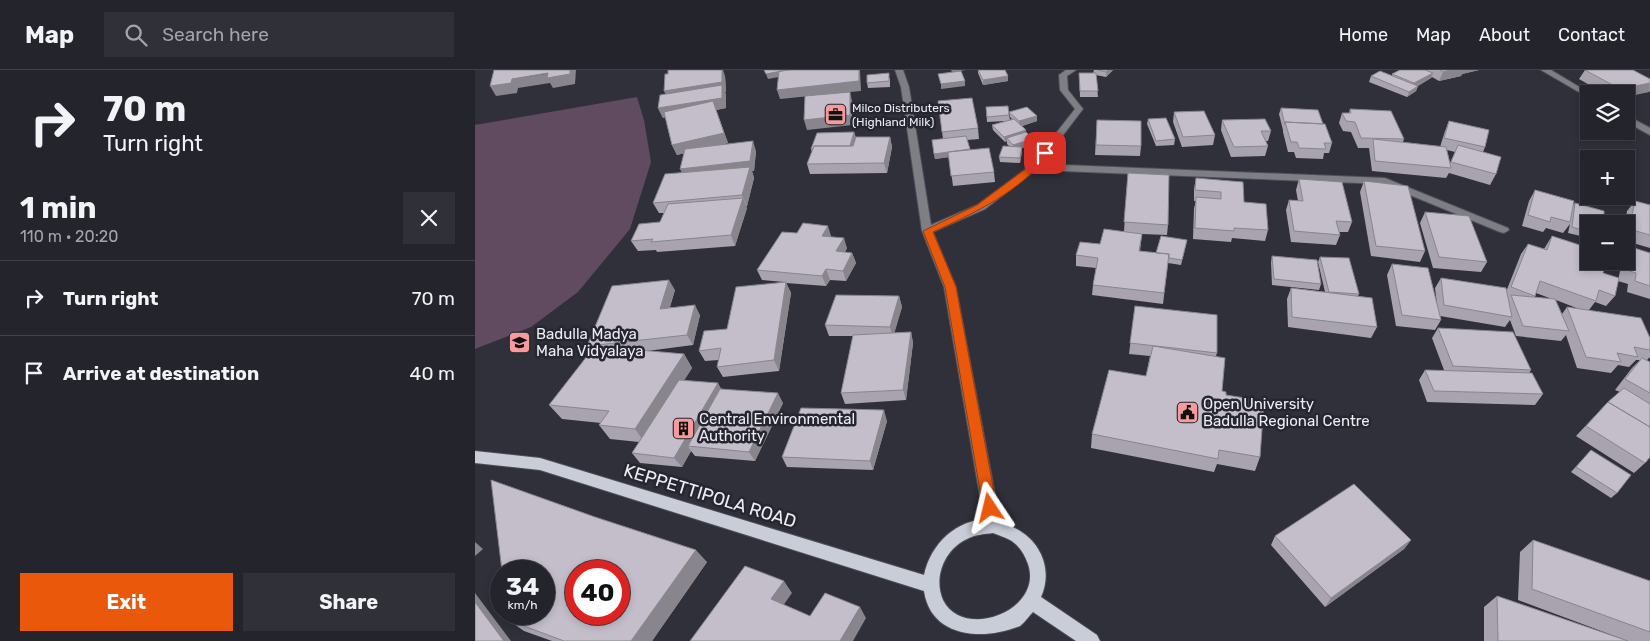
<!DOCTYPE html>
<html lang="en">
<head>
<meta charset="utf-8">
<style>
  :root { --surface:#24242c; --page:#303038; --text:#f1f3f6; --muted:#a3a4a9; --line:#414148; --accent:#ea580c }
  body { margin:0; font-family:Rubik,sans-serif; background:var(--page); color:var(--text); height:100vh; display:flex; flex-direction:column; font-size:19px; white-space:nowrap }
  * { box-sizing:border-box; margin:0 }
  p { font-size:16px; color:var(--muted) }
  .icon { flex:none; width:28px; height:28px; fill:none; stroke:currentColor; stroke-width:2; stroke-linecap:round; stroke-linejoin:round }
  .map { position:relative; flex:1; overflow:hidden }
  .details { display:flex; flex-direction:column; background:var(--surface); width:475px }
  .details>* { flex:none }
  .guide { background:#24242c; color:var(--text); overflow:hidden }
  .buttons { position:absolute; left:1105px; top:15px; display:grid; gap:10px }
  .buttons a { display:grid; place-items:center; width:55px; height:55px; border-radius:0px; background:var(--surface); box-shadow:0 2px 8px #0003,0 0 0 1px var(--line); font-size:25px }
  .speed { position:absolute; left:15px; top:490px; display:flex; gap:10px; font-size:25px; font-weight:700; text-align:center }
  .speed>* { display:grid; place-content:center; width:65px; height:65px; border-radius:50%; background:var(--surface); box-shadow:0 2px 8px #0003,0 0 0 1px var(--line); line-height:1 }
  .speed small { font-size:12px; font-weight:400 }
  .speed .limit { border:8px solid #d22; background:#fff; color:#111 }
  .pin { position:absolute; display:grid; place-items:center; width:42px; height:42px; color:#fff; margin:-21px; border-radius:10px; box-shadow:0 2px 8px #0006 }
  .me { position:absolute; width:55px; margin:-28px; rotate:350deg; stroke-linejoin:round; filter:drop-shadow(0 0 4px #0008) }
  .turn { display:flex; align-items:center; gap:18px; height:105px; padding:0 20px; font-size:22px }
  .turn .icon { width:65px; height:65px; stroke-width:2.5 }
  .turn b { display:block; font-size:35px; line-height:42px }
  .round { display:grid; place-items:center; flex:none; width:52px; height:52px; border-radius:0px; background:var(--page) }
  .summary { display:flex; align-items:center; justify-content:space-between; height:85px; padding:0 20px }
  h1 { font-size:30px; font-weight:700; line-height:38px }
  .cta { display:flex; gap:10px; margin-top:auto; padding:10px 20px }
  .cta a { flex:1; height:58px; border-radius:0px; background:var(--accent); color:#fff; font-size:20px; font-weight:700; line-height:58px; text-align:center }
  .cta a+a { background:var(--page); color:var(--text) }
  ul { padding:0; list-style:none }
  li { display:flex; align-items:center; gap:15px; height:75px; padding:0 20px; border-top:1px solid var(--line) }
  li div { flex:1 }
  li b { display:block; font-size:19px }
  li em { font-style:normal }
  header { display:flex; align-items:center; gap:30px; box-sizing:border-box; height:70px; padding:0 25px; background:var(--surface); border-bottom:1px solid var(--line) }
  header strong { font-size:24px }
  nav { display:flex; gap:28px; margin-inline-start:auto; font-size:18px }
  .search { width:350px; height:45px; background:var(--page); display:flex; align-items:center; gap:12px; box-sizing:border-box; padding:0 18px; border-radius:0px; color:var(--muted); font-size:19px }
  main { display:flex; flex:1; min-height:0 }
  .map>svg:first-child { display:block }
  .green { fill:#604b61 }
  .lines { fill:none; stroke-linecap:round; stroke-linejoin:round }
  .minor-casing { stroke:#4e4e58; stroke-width:2 }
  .major-casing { stroke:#4e4e58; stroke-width:2 }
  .minor { fill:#7d7f84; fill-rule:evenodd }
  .major { fill:#c9cdd8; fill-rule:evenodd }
  .wall { fill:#a8a3ae; fill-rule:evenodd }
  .shaded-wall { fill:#88858d }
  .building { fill:#c3beca; stroke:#88858d; fill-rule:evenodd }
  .route { fill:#ea580c; stroke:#983908 }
  .labels { text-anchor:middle; stroke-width:5; stroke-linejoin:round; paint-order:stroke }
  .far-poi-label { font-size:12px; fill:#ececf3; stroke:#262630; text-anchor:start }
  .poi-label { font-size:15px; fill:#ececf3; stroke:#262630; text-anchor:start }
  .near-street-label { font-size:18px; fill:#ececf3; stroke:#262630 }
</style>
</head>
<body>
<header>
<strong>Map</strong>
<div class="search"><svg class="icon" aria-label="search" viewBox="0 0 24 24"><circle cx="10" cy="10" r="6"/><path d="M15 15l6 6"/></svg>Search here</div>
<nav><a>Home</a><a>Map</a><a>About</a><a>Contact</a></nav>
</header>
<main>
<section class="details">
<div class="guide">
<div class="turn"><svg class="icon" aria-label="right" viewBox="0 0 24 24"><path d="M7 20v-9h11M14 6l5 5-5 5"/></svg><div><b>70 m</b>Turn right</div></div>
</div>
<div class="summary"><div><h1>1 min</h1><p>110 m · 20:20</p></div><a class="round"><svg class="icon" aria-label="close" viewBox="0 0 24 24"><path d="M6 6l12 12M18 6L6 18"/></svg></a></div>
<ul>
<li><svg class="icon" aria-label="right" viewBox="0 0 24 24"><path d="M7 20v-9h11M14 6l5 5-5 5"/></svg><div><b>Turn right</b></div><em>70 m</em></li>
<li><svg class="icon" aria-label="arrive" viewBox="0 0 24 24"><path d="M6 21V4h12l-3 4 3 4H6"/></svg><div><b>Arrive at destination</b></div><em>40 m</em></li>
</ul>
<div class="cta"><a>Exit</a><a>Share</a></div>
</section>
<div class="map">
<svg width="1175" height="571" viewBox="0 0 1175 571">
  <rect width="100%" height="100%" fill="#30303a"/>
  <!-- green -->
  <path class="green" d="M162,27L169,50L176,92L155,159L103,222L56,257L0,279V55Z"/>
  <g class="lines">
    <defs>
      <path id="minor" d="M420,0H428L434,17L456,155L502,135L556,95L600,39L585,20L584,5L591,0H601L592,6L593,20L608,39L566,94L910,108L1033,158L1034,160L1029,163L1025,162L908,114L561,100L510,139L458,162L481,217L526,456L523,461L518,463L513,461L510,456L469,217L447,161L426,17Z
        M1066,0H1076L1116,24H1114V28Z
        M1151,45L1175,58V65L1151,52Z"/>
      <path id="major" d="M0,381L65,388L449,505C456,473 482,448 517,449C523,449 530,454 535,456C564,467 579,498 566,527L622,565L625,571H601L558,542C554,546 550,552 545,556C508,571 456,568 449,521L65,400L0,393ZM518,463C523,465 530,467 535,470C544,475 550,485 553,494C569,541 488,571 468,530C458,507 470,479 492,469C499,465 509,464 518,463Z"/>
    </defs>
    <!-- minor casing -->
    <use href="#minor" class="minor-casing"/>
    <!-- major casing -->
    <use href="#major" class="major-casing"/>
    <!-- minor -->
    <use href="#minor" class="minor"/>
    <!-- major -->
    <use href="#major" class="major"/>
  </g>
  <!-- wall -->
  <path class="wall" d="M503,0H530L533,6V11L508,15L503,3Z
    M619,0H638L631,7L621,5L623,27H605L604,3H618Z
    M925,0H1004L987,4L986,6L964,11L957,7L956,8L943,16L941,21L932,27L894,12L896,6L917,5V4Z
    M1110,0L1175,9V21L1174,22L1151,24H1130L1104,9Z
    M250,6L251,22H250L251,25V38L241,40L253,73L244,75L281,81L279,101H277L279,108L272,136H271L272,138L260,176L182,182L181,180L163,181L156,171L185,152L189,143H184L178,133L207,103L209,83L202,85L197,75L190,47L188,48L183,38L191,24Z
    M415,8V17L393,18L392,13Z
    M463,31L503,58L504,69L492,70L495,80L519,102L520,112L478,116L474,87L460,89L457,70L468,69Z
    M511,37L534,45L535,50L537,49L535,47L534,42L562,51L547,56L558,74L547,78V82L545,93L525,92L524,87L534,76L532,74V71L530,72L518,60L517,55L531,51L512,52Z
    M806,38L848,54L857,73L854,83H849L848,89L821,88L819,82H813L808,62V60L804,44Z
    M875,39L929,69L928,72L965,77L970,61L974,51L1010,77L1008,82L1021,104L1015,115L974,103L971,108L897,101L894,78H883L876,62L868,61L864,53L867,43H874ZM972,80L980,82L975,93Z
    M699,42L740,65L738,75L707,77L698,52Z
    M673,49L700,69L699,75L681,76L672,54Z
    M622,50L666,76L665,86L620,85Z
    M747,50L796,61L793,71H790L793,76L790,86L756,87L746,60Z
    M379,62L381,68L415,67L417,77L412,103L335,104L332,94L337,82L336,79Z
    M653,103L693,155L692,165L667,164L665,181L681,183L712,170L706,195L693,193L688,234L617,225L618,215L621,198L601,196V185L625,174L649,161Z
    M721,108L769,132L793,160L790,171L757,168L756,172L718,169L719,138L721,131H719V119Z
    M824,109L877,152L873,162H864L865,165L861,175L816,172L811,140L814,130L823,131L821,120Z
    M889,111L950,181L945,192L896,186L885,122Z
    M1060,120L1098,136L1100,133L1114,154V168L1093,163L1095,154L1088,163L1071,158L1068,162L1047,156L1054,131Z
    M1160,131L1175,135V178L1151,171V154H1150L1152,141Z
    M950,142L1012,192L1006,202L958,198L945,153Z
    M356,166V167L372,178L370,182L377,183L381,193L371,211L355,210L351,216L311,213L316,223L304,301L248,307L242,297L244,290L230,291L224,281L309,212L287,210L282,200Z
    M1077,166L1117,196L1128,203L1140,226L1131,236L1120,232L1114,240L1175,268V287L1172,290L1175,292V387L1170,393L1159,403L1101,366L1133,332L1145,322L1140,320L1157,298L1165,290H1161L1154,297L1143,295L1136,303L1102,298L1091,265L1086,271L1041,266L1035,250L1030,257L965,246L966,250L960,260L921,256L912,205L917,194L962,234L960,218L966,208L1031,222L1046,184L1053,174L1069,179ZM1061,223L1077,229L1060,227ZM1081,230L1104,239L1092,237L1087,244Z
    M1156,177L1175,183V229L1152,222L1153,214L1143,211L1147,191H1151V183Z
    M797,186L846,214L844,220L797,215L796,192Z
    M845,187L884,224L883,226L902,257L896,268L813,257L812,229L816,218L850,222L843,192Z
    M200,220L195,237L225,245L218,275L172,281L209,284L217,298L209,310L308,333L280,391L220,386L216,381L207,397L165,393L157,383L164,372L135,369L124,355L126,353L87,349L74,335L116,281L112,276Z
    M424,226L427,237L419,263L436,262L438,273L431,330L370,334L366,323L378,266H354L350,255Z
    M660,236L742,283L741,286L747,321L751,325L785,387L780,401L742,394L739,402L616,378L617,364L671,306L675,286L654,284Z
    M963,258L1056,300L1054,303L1068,324L1060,335L952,332L944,310L950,300H969L957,268Z
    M412,351L398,400L312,397L307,387Z
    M1116,380L1142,423L1136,428L1096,402Z
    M800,466L936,470L929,479L850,537L796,475Z
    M1058,470L1175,511V571H1153L1043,530L1045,482Z
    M232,492L177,571H77L49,561L33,550Z
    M1022,526L1153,571H1009V537Z"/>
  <!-- shaded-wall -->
  <path class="shaded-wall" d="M95,0H101L100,14L78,18L75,13L43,18L42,23L21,26L15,16L37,9Z
    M247,0H248L250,6L251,22H250L251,25V38L241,40L253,73L202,85L197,75L241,40L188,48L183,38L194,31L189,21Z
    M312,0L315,5L293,9L291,4Z
    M385,0L386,21L375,22L377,31V55L332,60L329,50L375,22L305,29L302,20Z
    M476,0H491L477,2Z
    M633,0H638L631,7V2Z
    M975,0H1004L987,4L986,6L964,11L968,2Z
    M958,3L956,8L937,19L939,13Z
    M533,6V11L508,15V10Z
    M490,11V16L466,19V14Z
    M1175,13L1174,22L1151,27V24H1143L1145,19Z
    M943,16L941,21L932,27L934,22Z
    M562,46V51L544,57V51Z
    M551,60V65L532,68V71L530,72L529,67Z
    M379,62L381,68L376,83L375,77Z
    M415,67L417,77L412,103L409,93Z
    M558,69V74L547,78V82L545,93V88L539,81L538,75Z
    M278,71L281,81L279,101H277L279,108L272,136L267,125L210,109L205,99Z
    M495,79L496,84L460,89L459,84Z
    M268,128L272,138L260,176L256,165Z
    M353,156L356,166L351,177L347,166Z
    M369,168L372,178L365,192L361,181Z
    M377,183L381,193L371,211L368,201Z
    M351,199L355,210L351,216L347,206Z
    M194,210L200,220L191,249L185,239Z
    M311,212L316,223L304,301L299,290Z
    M424,226L427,237L418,268L415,257Z
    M220,235L225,245L218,275L212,265Z
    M436,262L438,273L431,330L428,320Z
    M209,284L217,298L170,373L160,359Z
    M243,313L249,324L213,376L216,381L207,397L199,388Z
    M303,323L308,333L280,391L274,382Z
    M409,340L412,351L398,400L395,391Z
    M936,470L929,479L850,537L856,528Z
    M0,472L8,479L0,486Z
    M221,480L232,492L177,571H156Z
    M309,511L317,523L305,540L296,529Z
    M0,523L36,571H29L0,532Z
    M385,537L391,548L378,571H365Z"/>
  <!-- building -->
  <path class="building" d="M19,0H95V4L72,8L73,3L37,9L36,13L15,16Z
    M193,0H247V12L189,21L190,4H193Z
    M289,0H312L291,4Z
    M315,0H384V11L302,20L304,1Z
    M503,0H530L533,6L508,10Z
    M623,0H633L631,2Z
    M925,0H950L958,3L939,13L917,4Z
    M965,0H975L968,2Z
    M1110,0H1158L1175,9V13L1145,19Z
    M486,1L490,11L466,14L463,4Z
    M905,1L943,16L934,22L896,6Z
    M414,3V11L392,13V5Z
    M604,3H621L623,21H605Z
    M247,15V28L183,38L185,25Z
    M375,22V45L329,50L330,26Z
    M497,28L503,58L467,62L463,31Z
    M238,31L249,63L197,75L189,42Z
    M533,36L534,45L512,47L511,37Z
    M552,37L562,46L544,51L534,42Z
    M806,38L843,40L848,54L810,52V55Z
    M875,39L916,41L929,69L886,68L880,52L871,51L867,43H876Z
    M729,41L740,65L708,67L699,42Z
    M691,48L700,69L681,71L673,49Z
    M539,49L551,60L529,67L517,55Z
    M790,49L796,61H786L793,76L759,77L747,50Z
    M622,50L666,51V76L621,75Z
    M974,51L1014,60L1010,77L969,68Z
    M810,52L850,54L857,73H849L851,79L824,78L822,72H816Z
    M379,62L375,76H339L338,79H336L342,63Z
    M551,62L558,69L538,75L532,68Z
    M491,66L495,79L459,84L457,70Z
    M381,67H415L409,93L332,94L339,76H378Z
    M898,69L971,77L976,98L900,91Z
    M278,71L275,91L205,99L210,79Z
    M983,75L1026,87L1021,104L976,92Z
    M528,76L547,77L545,88L524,87Z
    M514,78L519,102L476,106L473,82Z
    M275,97L267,125L178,133L190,104Z
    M653,103L694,105L693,155L649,152Z
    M721,108L768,112L769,132L791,134L793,160L759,158V161L720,158L721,127L746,129V122L720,120Z
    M824,109L867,112L877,152L861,151L865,165L819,161L814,130L828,131Z
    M889,111L933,116L950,181L901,176Z
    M1060,120L1099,131L1095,152L1076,147L1075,152L1053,145Z
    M268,128L256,165L176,172L178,169L156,171L164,154L185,152L193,134Z
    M1160,131L1175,135V165L1154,159Z
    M1100,133L1129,141V154H1114V162L1097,157Z
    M950,142L994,146L1012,192L964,187Z
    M328,153L353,156L347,166L369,168L361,181L377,183L368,201L351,199L347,206L282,200L307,162L322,163Z
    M629,159L667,164L664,181L694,184L689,223L618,215L623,188L601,185L605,172L625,174Z
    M686,166L712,170L707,190L694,188V184L681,183Z
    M1077,166L1114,178V191H1118L1117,196L1129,200L1128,203L1144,208L1140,226L1124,220L1121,231L1065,211L1060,226L1036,217L1053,174L1072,180Z
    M1156,177L1175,183V216L1160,211L1161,203L1152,200Z
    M797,186L842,190L846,214L799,209Z
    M845,187L874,188L884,224L854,222Z
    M917,194L953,198L966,250L927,245Z
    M966,208L1031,218L1037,247L969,235Z
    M194,210L185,239L220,235L212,265L112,276L137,216Z
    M311,212L299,290L242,297L246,278L224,281L229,261L252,259L261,217Z
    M816,218L897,228L902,257L817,247Z
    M361,225L424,226L415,257L350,255Z
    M1036,225L1080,229L1094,261L1048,256Z
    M660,236L742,245V283L655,273Z
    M1092,237L1166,248L1175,268V280L1159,277L1163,287L1142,283L1146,292L1111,287Z
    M963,258L1038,262L1056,300L978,296Z
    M436,262L428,320L366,323L378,265Z
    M120,276L209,284L160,359L124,355L134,341L74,335Z
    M678,276L750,288L747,321L751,322V325L789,331L785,387L744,380L743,389L617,364L634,300L671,306Z
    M1167,288L1175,292V323L1150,309Z
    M950,300L1057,303L1068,324L959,321Z
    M204,310L243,313L199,388L157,383Z
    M1149,318L1175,334V357L1133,332Z
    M245,319L303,323L274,382L213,376Z
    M1133,332L1175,357V387L1170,393L1111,356Z
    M326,338L409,340L395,391L307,387Z
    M1116,380L1156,405L1142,423L1101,397Z
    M16,410L120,447L221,480L156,571H89L33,550L32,544H69V501H27ZM101,501H144V544H101Z
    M879,414L936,470L856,528L800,466Z
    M1058,470L1175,511V562L1057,519Z
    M270,496L309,511L296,529L335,546L350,523L385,537L365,571H215Z
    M1022,526L1153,571H1023Z
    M0,532L29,571H0Z"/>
  <!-- route -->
  <path class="route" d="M567,81L575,83C546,121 500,143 458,162L481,217L522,438L520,442L515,444L510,442L508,438L470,217L448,161L502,135L556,95Z"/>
  <!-- icons -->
  <defs>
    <symbol id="office-square" viewBox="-11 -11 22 22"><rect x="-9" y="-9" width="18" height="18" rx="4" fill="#f59b9b" stroke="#262630"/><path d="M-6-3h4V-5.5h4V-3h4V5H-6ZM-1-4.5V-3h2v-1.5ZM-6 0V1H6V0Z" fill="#111"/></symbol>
    <symbol id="school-square" viewBox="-11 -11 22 22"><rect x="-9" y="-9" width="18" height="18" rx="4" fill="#f59b9b" stroke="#262630"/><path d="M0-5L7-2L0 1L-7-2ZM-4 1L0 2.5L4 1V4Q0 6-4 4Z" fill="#111"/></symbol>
    <symbol id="civic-square" viewBox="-11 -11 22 22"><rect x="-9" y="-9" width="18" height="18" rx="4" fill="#f59b9b" stroke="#262630"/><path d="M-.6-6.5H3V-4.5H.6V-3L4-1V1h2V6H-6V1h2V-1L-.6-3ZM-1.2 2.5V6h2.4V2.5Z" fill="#111"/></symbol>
    <symbol id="building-square" viewBox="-11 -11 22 22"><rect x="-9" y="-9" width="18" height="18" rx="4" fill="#f59b9b" stroke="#262630"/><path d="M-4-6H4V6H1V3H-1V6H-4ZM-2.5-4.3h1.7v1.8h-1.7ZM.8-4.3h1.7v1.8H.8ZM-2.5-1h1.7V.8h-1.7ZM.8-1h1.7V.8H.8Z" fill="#111"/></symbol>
  </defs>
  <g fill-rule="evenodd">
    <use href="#office-square" x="348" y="32" width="25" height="25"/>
    <use href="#school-square" x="32" y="260" width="25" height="25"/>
    <use href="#civic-square" x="700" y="330" width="25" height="25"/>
    <use href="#building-square" x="196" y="346" width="25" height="25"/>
  </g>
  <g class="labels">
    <!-- far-poi labels -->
    <g class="far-poi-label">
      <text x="377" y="42">Milco Distributers<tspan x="377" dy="14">(Highland Milk)</tspan></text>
    </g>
    <!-- poi labels -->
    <g class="poi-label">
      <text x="61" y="269">Badulla Madya<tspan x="61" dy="17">Maha Vidyalaya</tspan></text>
      <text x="728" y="339">Open University<tspan x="728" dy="17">Badulla Regional Centre</tspan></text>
      <text x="224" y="354">Central Environmental<tspan x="224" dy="17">Authority</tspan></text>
    </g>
    <!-- near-street labels -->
    <g class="near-street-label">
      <text transform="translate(235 426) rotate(17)" y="6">KEPPETTIPOLA ROAD</text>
    </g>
  </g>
</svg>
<div class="buttons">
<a><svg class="icon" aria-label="layers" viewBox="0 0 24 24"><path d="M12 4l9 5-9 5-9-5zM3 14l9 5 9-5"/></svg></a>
<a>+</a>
<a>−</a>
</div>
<div class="speed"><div>34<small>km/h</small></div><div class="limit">40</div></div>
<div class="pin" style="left:570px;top:83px;background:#d93025"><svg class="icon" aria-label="arrive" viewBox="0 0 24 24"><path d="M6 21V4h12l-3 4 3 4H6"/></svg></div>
<svg class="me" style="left:515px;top:438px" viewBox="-20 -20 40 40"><path d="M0-17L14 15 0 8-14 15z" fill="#ea580c" stroke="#fff" stroke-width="4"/></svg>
</div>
</main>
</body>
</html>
